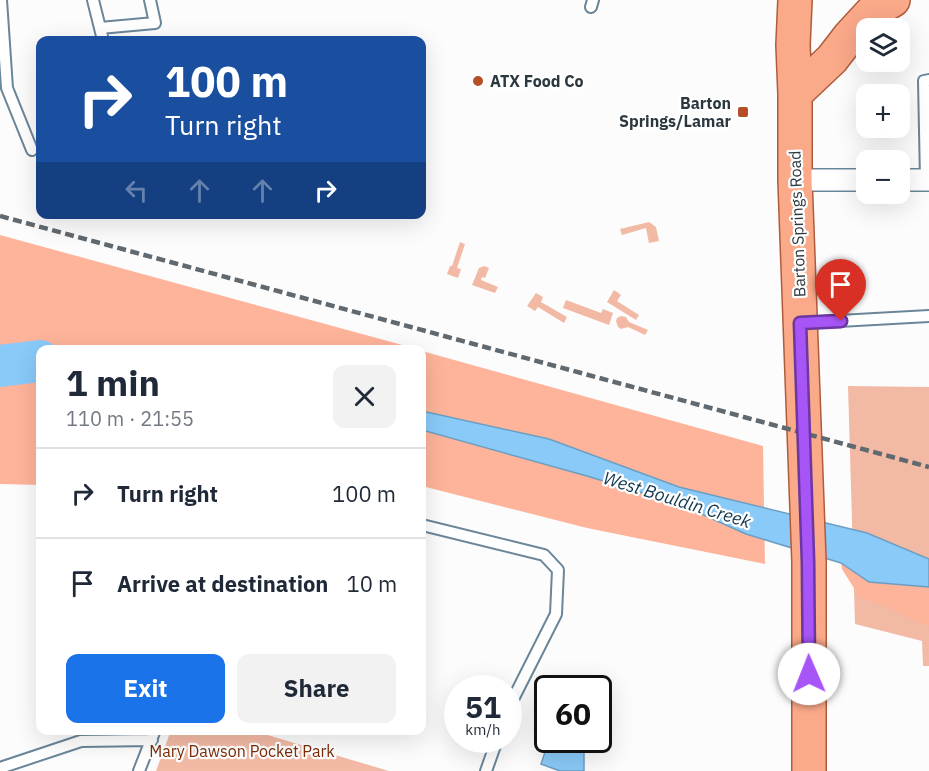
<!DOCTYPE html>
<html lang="en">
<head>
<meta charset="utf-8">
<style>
  :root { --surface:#fff; --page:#f2f2f3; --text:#1f2937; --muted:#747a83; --line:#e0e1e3; --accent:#1a73e8 }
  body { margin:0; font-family:"IBM Plex Sans",sans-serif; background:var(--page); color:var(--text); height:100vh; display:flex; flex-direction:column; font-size:22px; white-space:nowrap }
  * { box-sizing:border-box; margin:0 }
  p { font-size:20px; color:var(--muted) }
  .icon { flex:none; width:33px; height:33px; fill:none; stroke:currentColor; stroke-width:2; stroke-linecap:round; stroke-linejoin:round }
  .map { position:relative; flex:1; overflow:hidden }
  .panel { position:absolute; left:36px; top:345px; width:390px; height:390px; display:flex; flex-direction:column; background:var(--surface); border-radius:12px; box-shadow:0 6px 24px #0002 }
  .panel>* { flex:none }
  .hud { position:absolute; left:36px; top:36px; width:390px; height:183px; border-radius:12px; box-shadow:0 6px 24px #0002; background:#1a4fa0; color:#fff; overflow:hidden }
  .tools { position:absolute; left:856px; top:18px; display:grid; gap:12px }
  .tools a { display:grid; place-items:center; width:54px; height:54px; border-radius:12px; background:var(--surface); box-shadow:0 6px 24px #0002; font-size:30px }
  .speed { position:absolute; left:444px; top:675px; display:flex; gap:12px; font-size:30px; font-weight:700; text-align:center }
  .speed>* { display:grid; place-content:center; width:78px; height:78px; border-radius:50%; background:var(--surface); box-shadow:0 6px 24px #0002; line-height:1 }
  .speed small { font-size:15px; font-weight:400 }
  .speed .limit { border:3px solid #111; border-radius:9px; background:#fff; color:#111 }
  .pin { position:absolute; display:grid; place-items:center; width:51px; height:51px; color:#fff; margin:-62px -26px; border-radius:50% 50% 50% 0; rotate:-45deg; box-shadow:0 0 6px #0007 }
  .pin .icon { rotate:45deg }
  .me { position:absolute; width:66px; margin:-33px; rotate:359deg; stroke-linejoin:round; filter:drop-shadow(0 0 4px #0008) }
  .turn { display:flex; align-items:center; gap:21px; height:126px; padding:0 30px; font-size:27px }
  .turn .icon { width:78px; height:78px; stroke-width:2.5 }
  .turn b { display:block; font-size:42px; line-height:51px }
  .lanes { display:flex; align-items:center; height:57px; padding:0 30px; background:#0003; justify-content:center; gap:30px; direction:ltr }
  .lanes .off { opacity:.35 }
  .round { display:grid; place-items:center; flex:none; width:63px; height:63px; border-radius:12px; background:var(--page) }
  .head { display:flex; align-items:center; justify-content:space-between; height:102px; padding:0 30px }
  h1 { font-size:36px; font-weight:800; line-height:45px }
  .cta { display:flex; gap:12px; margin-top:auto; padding:12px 30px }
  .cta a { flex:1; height:69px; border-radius:12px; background:var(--accent); color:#fff; font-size:24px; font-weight:800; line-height:69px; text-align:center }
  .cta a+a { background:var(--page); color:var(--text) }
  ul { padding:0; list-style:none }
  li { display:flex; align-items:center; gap:18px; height:90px; padding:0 30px; border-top:2px solid var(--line) }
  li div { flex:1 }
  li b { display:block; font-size:22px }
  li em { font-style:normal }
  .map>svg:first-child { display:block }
  .green { fill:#f2baa5 }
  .forest { fill:#fdb49a }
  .water { fill:#89caf9; stroke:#6d9ec2; stroke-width:1.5 }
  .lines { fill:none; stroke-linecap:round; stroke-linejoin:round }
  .river { stroke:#89caf9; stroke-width:42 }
  .service-casing { stroke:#6b8699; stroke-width:14 }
  .minor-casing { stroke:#6b8699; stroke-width:24 }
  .primary-casing { stroke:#af5c3d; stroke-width:36 }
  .service { stroke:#fff; stroke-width:10 }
  .minor { stroke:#fff; stroke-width:21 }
  .primary { stroke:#faa989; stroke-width:33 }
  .rail { stroke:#60696f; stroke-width:4.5; stroke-dasharray:9 4.5; stroke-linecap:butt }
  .route-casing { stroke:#6d37a1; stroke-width:15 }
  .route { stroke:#a855f7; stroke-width:10 }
  .poi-dot { fill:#b64f26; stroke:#fff; stroke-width:2 }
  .labels { text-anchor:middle; stroke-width:4.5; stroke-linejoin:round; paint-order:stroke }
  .poi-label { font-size:16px; font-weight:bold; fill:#2c3840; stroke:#fff; text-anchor:start }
  .street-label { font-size:16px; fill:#2c3840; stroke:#fff }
  .park-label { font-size:16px; fill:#7b2d0a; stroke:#fff }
  .water-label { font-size:18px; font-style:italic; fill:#11364d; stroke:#fff }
</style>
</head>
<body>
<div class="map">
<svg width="929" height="771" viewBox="0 0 929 771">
  <rect width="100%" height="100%" fill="#fcfcfc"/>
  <!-- green -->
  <path class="green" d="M649,222L656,227L659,241L649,243L646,228L622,235L620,229Z
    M460,242L465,244L457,268L461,269L458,278L447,274L450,266H452Z
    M484,266L489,268L485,278L482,277L481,280L498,287L495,293L472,285L479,268Z
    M614,290L621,295L617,301L639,315L636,320L607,302Z
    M536,293L543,297L541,302L567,317L564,323L538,307L535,311L527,306Z
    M566,300L601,313L603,309L613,313L609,325L563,308Z
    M621,316L626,317L629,322L648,330L645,335L628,327L621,329L618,327L616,321L617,318Z
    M848,386L929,387V666H923L922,641L855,624Z
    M171,730L254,731L389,771H156Z"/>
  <!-- forest -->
  <path class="forest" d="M0,235L417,349L40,350V485L0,484Z
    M422,351L763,446L765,564L587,528L422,486Z
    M841,563L869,582L929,587V626L921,624L884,606L860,598L842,569Z"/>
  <!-- water -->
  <path class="water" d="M422,411L549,439L679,487L867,533L929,559V587L869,582L841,563L746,534L679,504L587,476L422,430Z
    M584,745V771H560L541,764L547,746Z"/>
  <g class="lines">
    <!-- river -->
    <path class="river" d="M0,366L40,361"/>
    <defs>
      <path id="service" d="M1,0L7,88L32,150
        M93,0L103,40
        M591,7L593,0
        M100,28L155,23L150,0
        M926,180L924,81L929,80
        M803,323L929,316
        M422,525L544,555L558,570L556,614L508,709
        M0,768L81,741L152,740
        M139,771L155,730
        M486,771L497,740"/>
      <path id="minor" d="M795,180H867
        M900,180H929"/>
      <path id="primary" d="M795,0L793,45L795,94V180L809,562V771
        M795,94L832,59L849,37L872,12L893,0"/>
    </defs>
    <!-- service casing -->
    <use href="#service" class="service-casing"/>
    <!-- minor casing -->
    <use href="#minor" class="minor-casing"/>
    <!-- primary casing -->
    <use href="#primary" class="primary-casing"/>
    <!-- service -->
    <use href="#service" class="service"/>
    <!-- minor -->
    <use href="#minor" class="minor"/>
    <!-- primary -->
    <use href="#primary" class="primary"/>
    <!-- rail -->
    <path class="rail" d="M0,216L929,467"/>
  </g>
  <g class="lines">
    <defs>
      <path id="route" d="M809,674L808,562L800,323L841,321"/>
    </defs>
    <!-- route casing -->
    <use href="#route" class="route-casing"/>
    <!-- route -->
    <use href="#route" class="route"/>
  </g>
  <!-- markers -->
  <g class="poi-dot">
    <circle cx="478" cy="81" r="6"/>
    <rect x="737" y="106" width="12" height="12" rx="3"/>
  </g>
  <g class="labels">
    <!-- poi labels -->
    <g class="poi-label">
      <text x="490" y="87">ATX Food Co</text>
      <text x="731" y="109" text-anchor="end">Barton<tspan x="731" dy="18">Springs/Lamar</tspan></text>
    </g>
    <!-- street labels -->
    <g class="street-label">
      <text transform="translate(797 224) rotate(-92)" y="6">Barton Springs Road</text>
    </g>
    <!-- park labels -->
    <g class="park-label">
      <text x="242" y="757">Mary Dawson Pocket Park</text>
    </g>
    <!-- water labels -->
    <g class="water-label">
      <text transform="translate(677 500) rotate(17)" y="6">West Bouldin Creek</text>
    </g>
  </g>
</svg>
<div class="tools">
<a><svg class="icon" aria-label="layers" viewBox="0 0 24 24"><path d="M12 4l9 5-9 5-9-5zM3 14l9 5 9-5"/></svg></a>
<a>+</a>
<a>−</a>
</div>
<div class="speed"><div>51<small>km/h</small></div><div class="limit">60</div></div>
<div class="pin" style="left:841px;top:321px;background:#d93025"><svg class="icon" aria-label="arrive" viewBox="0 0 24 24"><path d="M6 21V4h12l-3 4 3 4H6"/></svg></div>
<svg class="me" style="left:809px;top:674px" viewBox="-20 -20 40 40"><circle r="19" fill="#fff"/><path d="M0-13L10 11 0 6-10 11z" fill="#a855f7"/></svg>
<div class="hud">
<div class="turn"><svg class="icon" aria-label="right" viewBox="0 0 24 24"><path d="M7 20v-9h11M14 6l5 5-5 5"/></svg><div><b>100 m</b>Turn right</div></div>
<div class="lanes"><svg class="icon off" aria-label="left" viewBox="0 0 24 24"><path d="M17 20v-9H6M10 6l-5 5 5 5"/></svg><svg class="icon off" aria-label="ahead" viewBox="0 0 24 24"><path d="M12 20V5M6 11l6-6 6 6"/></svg><svg class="icon off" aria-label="ahead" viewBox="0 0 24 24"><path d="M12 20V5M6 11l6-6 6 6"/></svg><svg class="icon" aria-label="right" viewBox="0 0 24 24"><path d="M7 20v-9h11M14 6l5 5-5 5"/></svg></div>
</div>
<section class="panel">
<div class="head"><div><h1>1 min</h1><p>110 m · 21:55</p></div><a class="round"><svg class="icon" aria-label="close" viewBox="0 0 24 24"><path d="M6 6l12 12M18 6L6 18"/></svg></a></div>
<ul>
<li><svg class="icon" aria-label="right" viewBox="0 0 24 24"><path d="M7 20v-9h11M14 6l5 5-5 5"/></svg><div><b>Turn right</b></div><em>100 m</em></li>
<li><svg class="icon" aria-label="arrive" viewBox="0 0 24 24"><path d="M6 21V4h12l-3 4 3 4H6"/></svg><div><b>Arrive at destination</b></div><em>10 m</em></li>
</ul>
<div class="cta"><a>Exit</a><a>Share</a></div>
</section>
</div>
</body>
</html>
